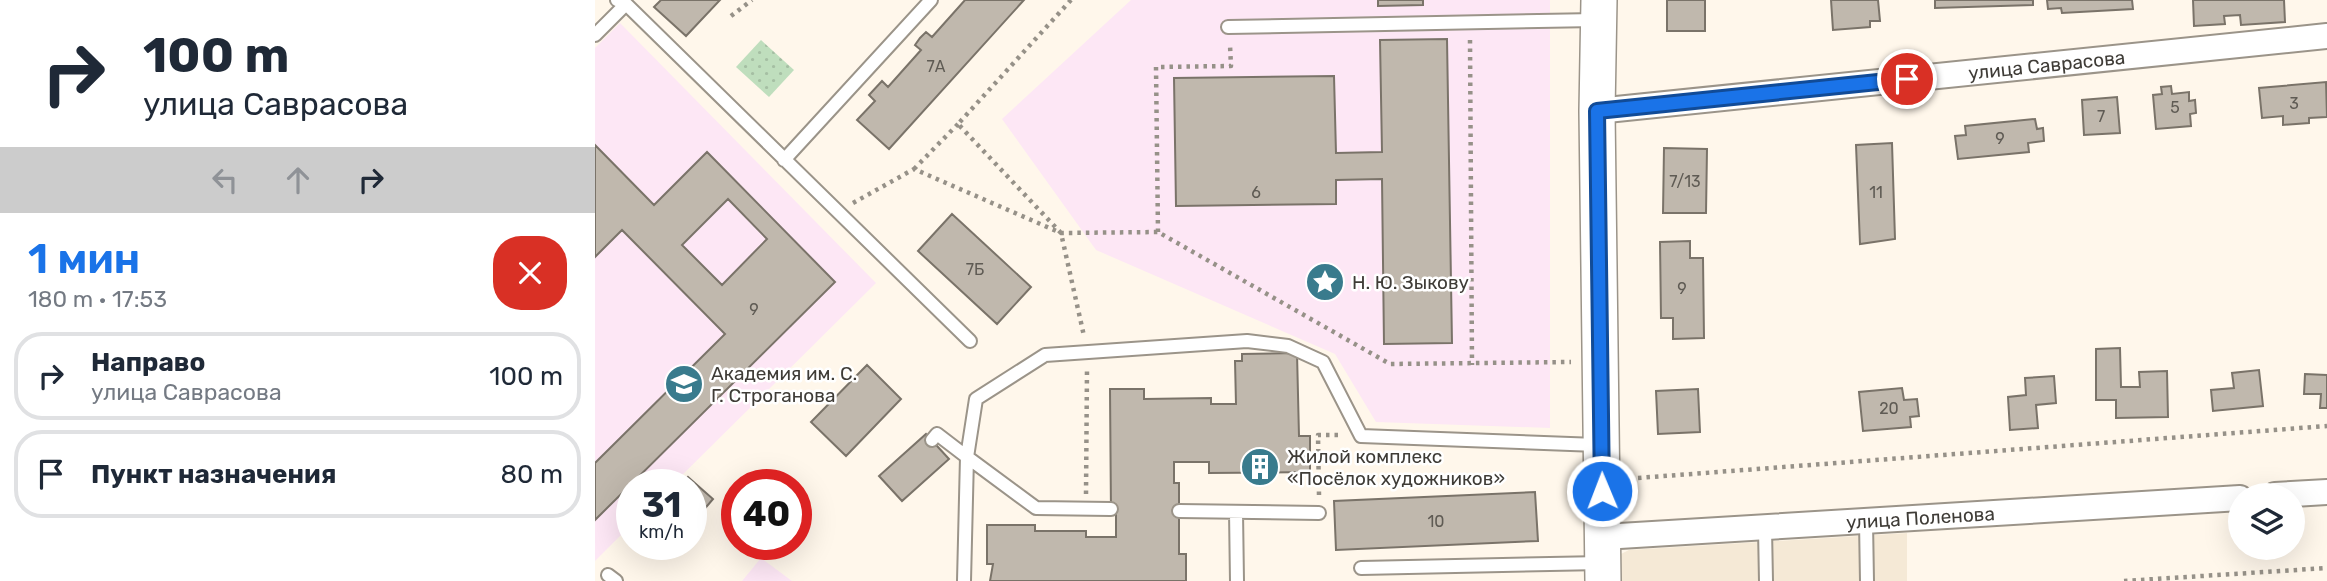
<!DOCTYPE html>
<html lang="ru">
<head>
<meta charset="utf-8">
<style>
  :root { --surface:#fff; --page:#f2f2f3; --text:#1f2937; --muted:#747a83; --line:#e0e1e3; --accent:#1a73e8 }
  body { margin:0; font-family:Rubik,sans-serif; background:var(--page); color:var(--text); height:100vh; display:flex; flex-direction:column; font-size:26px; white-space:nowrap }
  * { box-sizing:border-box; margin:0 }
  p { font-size:23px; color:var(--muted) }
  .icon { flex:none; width:38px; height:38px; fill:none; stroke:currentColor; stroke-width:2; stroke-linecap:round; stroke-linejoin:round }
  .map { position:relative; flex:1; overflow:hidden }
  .side { display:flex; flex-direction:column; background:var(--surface); width:595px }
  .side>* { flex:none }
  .banner { background:#fff; color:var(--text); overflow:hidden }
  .buttons { position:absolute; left:1633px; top:483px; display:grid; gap:14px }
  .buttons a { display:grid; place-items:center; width:77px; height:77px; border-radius:50%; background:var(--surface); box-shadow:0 7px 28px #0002; font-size:35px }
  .speed { position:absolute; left:21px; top:469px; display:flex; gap:14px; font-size:35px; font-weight:700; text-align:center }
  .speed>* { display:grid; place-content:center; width:91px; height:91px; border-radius:50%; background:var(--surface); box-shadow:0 7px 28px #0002; line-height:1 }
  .speed small { font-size:18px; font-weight:400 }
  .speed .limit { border:10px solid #d22; background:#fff; color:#111 }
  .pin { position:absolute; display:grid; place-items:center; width:60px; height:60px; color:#fff; margin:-30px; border:4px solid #fff; border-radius:50%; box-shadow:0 2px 7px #0007 }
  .me { position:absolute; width:77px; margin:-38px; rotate:359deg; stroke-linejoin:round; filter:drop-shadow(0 0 5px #0008) }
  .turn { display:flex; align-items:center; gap:24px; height:147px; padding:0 28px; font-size:32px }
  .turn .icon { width:91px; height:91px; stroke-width:2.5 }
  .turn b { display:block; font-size:49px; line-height:60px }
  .lanes { display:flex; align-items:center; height:66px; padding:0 28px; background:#0003; justify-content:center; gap:35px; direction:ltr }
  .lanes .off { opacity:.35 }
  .round { display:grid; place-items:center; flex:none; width:74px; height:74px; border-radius:28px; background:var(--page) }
  .summary { display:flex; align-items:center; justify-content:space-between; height:119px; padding:0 28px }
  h1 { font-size:42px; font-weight:600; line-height:52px; color:var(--accent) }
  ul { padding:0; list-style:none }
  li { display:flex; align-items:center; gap:21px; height:88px; margin:0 14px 10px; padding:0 14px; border:4px solid var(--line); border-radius:28px }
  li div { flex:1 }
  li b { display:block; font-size:26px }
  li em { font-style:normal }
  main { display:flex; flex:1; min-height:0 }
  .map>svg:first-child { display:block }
  .built { fill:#f5e9d6 }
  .education { fill:#fde7f5 }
  .green { fill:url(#green-dots) }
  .building { fill:#c0b8ad; stroke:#7a7369; stroke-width:2; fill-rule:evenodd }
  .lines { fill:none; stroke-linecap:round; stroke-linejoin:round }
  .lane-casing { stroke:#9b9489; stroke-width:16 }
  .street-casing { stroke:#9b9489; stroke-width:28 }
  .secondary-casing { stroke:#9b9489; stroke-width:38 }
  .path { stroke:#969188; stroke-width:4.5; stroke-dasharray:3.5 5; stroke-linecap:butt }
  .lane { stroke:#fff; stroke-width:12 }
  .street { stroke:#fff; stroke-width:24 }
  .secondary { stroke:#fff; stroke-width:35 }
  .route-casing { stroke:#114b97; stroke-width:18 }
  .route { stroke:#1a73e8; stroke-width:12 }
  .labels { text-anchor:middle; stroke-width:5; stroke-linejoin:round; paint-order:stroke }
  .number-label { font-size:16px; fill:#5f5b54 }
  .street-label { font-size:19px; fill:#3f3c37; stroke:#fff }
  .poi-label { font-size:19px; fill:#3f3c37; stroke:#fff; text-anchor:start }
</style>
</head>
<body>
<main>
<section class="side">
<div class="banner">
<div class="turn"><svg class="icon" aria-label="right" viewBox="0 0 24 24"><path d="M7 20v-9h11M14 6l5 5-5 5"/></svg><div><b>100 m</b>улица Саврасова</div></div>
<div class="lanes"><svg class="icon off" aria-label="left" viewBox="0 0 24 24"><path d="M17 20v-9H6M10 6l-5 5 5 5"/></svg><svg class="icon off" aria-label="ahead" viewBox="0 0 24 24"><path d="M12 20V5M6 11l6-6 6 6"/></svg><svg class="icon" aria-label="right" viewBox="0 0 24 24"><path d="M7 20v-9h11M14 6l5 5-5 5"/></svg></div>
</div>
<div class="summary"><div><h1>1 мин</h1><p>180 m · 17:53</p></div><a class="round" style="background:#d93025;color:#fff"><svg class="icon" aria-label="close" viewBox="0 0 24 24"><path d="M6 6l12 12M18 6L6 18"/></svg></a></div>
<ul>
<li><svg class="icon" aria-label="right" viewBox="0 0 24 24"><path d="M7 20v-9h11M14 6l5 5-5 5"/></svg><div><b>Направо</b><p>улица Саврасова</p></div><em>100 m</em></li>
<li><svg class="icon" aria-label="arrive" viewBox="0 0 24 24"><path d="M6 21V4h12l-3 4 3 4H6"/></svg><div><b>Пункт назначения</b></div><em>80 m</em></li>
</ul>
</section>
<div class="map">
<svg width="1732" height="581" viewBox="0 0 1732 581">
  <defs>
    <pattern id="green-dots" width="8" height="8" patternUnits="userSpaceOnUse" patternTransform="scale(1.75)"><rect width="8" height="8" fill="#bfdebd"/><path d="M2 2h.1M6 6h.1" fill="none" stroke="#a5bfa3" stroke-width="1.8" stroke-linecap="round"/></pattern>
  </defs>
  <rect width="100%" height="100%" fill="#fff7eb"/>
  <!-- built -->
  <path class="built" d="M1312,533V581H1021L1022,556L1034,550Z"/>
  <!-- education -->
  <path class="education" d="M536,0H955V428L781,422L740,354L501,250L407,119Z
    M25,23L281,283L77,485H37V524L0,561V48Z
    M166,558L197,581H147Z"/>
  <!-- green -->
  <path class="green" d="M166,40L199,70L174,97L141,67Z"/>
  <!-- building -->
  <path class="building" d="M66,0H125L91,36L59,7Z
    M370,0H429L294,149L262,120L280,101L274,95L287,81L293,87L326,50L320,45L325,38L331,32L337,37Z
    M783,0H828V5L783,6Z
    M1072,0H1110V31H1072Z
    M1236,0H1283L1285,21H1275V27L1238,30Z
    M1340,0H1438V5L1340,8Z
    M1452,0H1537L1538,9L1467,13L1466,8L1453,9Z
    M1598,0H1689L1690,22L1646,25L1645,15L1629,16L1630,24L1599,26Z
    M852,39L857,343L789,344L787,179L741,180V204L581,206L579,78L739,76L741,153L787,152L785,40Z
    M1731,82L1732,117L1714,118V123L1688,125V116L1667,118L1664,88Z
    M1576,86L1577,94L1594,92V101L1600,100L1601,113L1595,114L1596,126L1561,129L1558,95L1567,94L1566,87Z
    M1522,97L1525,133L1489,135L1487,100Z
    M1440,119L1442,129L1448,128L1449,141L1433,143L1434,152L1363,159L1360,136L1371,135L1370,126Z
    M1297,143L1300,239L1265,244L1261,145Z
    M0,145L59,205L112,152L240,282L0,520V463L130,334L27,230L0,257ZM133,199L172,239L127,285L87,245Z
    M1069,148L1112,149L1111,213H1068Z
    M357,214L436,287L402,324L323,251Z
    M1095,241V258H1108L1109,338L1078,339V318H1066L1065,242Z
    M1525,348L1526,387H1545L1544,372L1572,371L1573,417L1521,418V400H1501V349Z
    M702,353L704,436H715V472L614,473V462H579V483H584V554H591V581H395L398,564H392V525H440V531H491V537H521V514H516L515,389H549V399L616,398V404H641L640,361H647V354Z
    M272,365L306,399L251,456L216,422Z
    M1664,370L1668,406L1618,411L1616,390L1639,388L1637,373Z
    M1710,374L1732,375V408H1725L1726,394H1709Z
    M1459,376L1461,403L1441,405L1443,428L1415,430L1413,397L1431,395L1430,378Z
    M1307,388L1309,400L1322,399L1324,416L1315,417L1316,427L1268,431L1264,392Z
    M1103,389L1105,432L1063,434L1061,391Z
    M331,434L354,459L307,501L284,476Z
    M93,477L118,499L101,519L96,514V485H86Z
    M940,492L943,541L741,550L739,501Z"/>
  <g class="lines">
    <defs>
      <path id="lane" d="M22,0L31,4L375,341
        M633,27L1001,20
        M0,35L31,4
        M189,160L336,0
        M337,440L342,434L372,457L369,581
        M516,509L441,508L372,457L381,399L450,355L652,341L693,346L728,362L766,436L1002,445
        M584,511L724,513
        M641,512L642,581
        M1271,522L1272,581
        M1170,529L1171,581
        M766,568L1007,563
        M13,575L21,581"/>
      <g id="street">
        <path id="s1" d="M1002,111L1732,36"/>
        <path d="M1680,495L1732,492"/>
        <path id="s2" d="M1008,537L1645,498"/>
      </g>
      <path id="secondary" d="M1004,0L1002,111L1008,581"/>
    </defs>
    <!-- lane casing -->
    <use href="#lane" class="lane-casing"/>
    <!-- street casing -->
    <use href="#street" class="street-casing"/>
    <!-- secondary casing -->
    <use href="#secondary" class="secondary-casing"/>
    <!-- path -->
    <path class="path" d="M476,0L363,124L466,233L489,336
      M136,16L157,0
      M875,40L877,365
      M319,169L363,124
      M258,203L319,169L466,233L563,232L795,364L976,362
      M563,232L561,67L636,66L635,45
      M1043,478L1732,426
      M491,494L492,369
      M724,495L723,435H745
      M1529,581L1732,568"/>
    <!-- lane -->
    <use href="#lane" class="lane"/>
    <!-- street -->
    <use href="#street" class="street"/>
    <!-- secondary -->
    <use href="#secondary" class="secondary"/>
  </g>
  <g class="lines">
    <defs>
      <path id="route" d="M1007,491L1002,111L1312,79"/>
    </defs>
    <!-- route casing -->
    <use href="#route" class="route-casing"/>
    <!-- route -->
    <use href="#route" class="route"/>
  </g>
  <!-- icons -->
  <defs>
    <symbol id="sight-disc" viewBox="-11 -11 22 22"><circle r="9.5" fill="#397b8d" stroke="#fff"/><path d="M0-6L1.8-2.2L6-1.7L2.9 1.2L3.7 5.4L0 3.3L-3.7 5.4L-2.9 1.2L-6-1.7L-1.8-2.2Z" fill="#fff"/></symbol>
    <symbol id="university-disc" viewBox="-11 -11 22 22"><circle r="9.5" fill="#397b8d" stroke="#fff"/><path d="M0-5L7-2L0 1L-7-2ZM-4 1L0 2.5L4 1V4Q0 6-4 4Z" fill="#fff"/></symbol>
    <symbol id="building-disc" viewBox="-11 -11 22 22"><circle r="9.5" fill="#397b8d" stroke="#fff"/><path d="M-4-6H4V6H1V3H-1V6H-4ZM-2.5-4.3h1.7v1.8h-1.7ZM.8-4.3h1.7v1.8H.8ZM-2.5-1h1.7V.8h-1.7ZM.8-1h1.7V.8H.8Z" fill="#fff"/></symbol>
  </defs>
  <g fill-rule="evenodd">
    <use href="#sight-disc" x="708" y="260" width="44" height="44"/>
    <use href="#university-disc" x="67" y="362" width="44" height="44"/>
    <use href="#building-disc" x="643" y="445" width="44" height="44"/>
  </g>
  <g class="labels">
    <!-- number labels -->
    <g class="number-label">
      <text x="341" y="72">7А</text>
      <text x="1699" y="109">3</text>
      <text x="1580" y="113">5</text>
      <text x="1506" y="122">7</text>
      <text x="1405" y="144">9</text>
      <text x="1090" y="187">7/13</text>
      <text x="661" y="198">6</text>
      <text x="1281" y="198">11</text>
      <text x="380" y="275">7Б</text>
      <text x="1087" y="294">9</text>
      <text x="159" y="315">9</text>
      <text x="1294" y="414">20</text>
      <text x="841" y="527">10</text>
    </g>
    <!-- street labels -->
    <g class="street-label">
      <text dy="7" stroke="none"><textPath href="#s1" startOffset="452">улица Саврасова</textPath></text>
      <text dy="7" stroke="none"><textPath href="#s2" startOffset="318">улица Поленова</textPath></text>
    </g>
    <!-- poi labels -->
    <g class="poi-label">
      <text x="757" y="289">Н. Ю. Зыкову</text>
      <text x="116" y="380">Академия им. С.<tspan x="116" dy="22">Г. Строганова</tspan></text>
      <text x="692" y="463">Жилой комплекс<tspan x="692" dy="22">«Посёлок художников»</tspan></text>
    </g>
  </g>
</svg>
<div class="buttons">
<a><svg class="icon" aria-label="layers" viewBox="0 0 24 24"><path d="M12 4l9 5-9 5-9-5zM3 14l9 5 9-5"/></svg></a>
</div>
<div class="speed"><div>31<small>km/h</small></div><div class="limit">40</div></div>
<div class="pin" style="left:1312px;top:79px;background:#d93025"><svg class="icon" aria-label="arrive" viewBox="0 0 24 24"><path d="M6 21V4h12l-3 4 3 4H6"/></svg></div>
<svg class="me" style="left:1007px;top:491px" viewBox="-20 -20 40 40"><circle r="17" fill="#1a73e8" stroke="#fff" stroke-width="3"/><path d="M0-11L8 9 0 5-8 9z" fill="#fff"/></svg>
</div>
</main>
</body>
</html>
